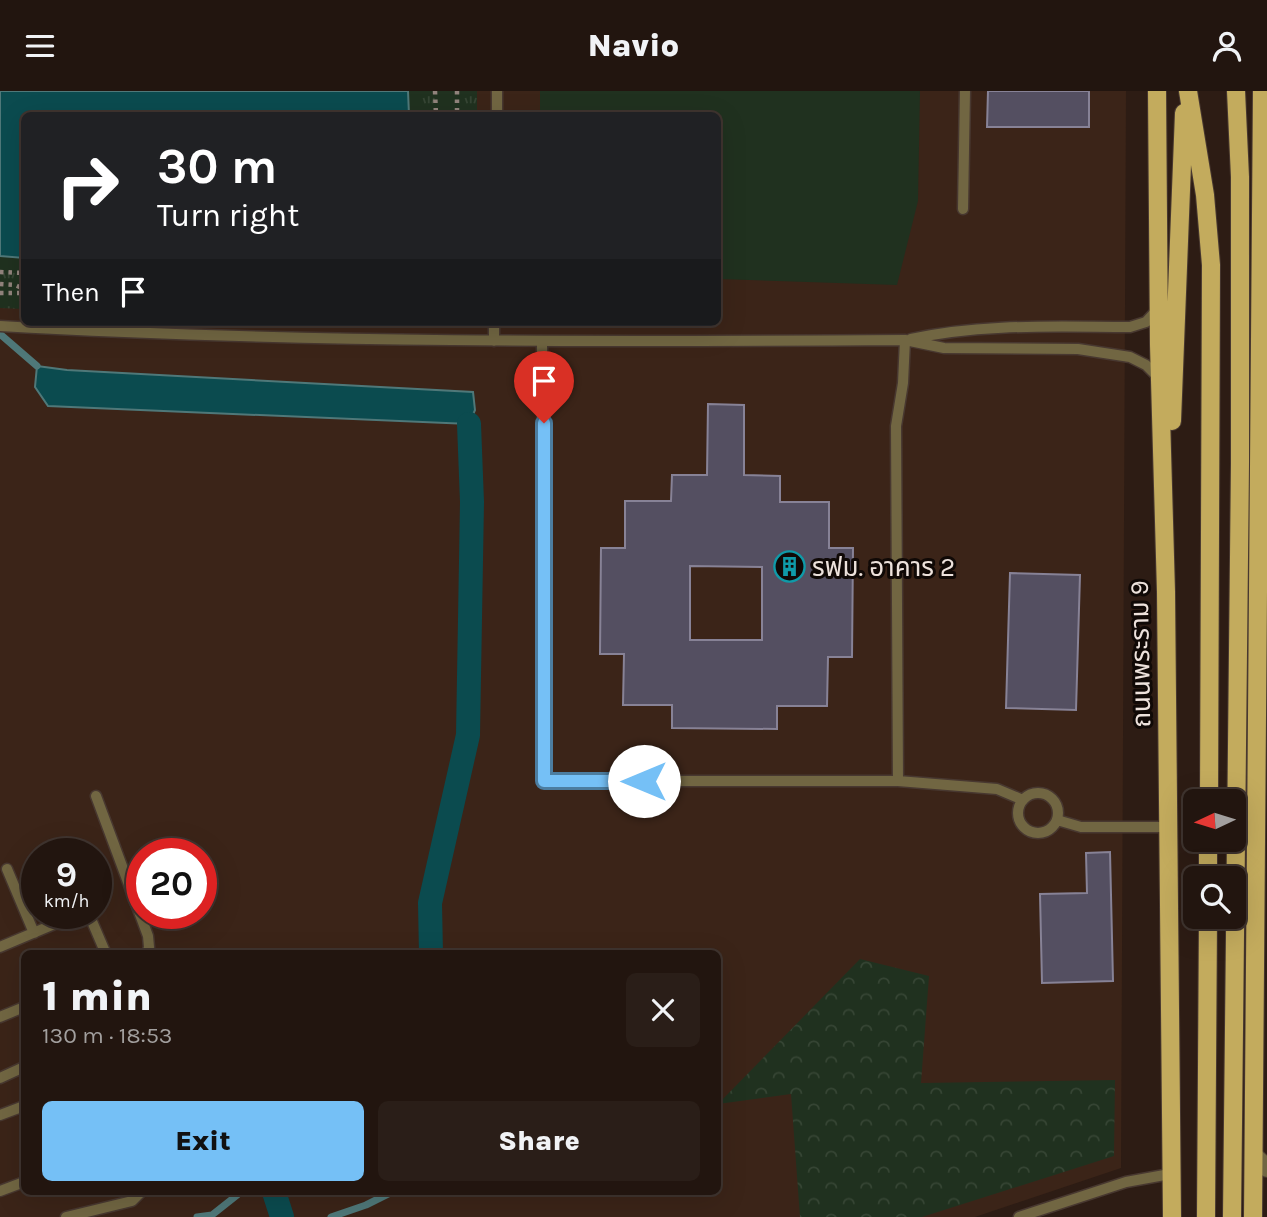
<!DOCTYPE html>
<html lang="en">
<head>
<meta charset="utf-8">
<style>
  :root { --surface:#22150f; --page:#2a1e18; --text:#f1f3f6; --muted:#a29f9e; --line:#3f342f; --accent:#75c0f6 }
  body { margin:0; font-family:Karla,"Noto Sans Thai",sans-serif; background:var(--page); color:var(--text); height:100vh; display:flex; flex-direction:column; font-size:26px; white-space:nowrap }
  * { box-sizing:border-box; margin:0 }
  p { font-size:23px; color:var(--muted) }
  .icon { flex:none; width:38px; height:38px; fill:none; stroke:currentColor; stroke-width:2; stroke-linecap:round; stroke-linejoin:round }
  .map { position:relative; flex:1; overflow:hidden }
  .details { position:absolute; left:21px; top:859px; width:700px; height:245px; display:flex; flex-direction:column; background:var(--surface); border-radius:10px; box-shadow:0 7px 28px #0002,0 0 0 2px var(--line) }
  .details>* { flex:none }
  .hud { position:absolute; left:21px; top:21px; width:700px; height:214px; border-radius:10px; box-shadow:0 7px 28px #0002,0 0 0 2px var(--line); background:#202124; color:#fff; overflow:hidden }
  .needle { width:46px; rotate:266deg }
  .buttons { position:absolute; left:1183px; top:698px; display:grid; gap:14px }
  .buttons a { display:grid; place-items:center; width:63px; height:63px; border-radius:10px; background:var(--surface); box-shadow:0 7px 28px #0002,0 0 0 2px var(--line); font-size:35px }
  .speed { position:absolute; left:21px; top:747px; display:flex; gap:14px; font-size:35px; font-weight:700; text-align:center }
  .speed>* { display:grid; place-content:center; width:91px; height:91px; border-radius:50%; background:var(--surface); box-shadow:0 7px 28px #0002,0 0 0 2px var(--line); line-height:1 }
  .speed small { font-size:18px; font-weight:400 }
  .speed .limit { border:10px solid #d22; background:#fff; color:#111 }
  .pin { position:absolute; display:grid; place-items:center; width:60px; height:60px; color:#fff; margin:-72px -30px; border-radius:50% 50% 50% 0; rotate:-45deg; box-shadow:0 0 7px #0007 }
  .pin .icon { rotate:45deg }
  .me { position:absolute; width:77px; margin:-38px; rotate:270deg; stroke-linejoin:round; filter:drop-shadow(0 0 5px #0008) }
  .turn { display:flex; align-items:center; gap:24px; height:147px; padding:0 21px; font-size:32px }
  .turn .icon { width:91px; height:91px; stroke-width:2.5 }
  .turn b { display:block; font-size:49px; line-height:60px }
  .then { display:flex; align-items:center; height:66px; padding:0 21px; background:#0003; gap:14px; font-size:26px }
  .round { display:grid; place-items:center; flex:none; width:74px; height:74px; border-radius:10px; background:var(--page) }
  .headline { display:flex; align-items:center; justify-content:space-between; height:119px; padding:0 21px }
  h1 { font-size:42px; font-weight:800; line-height:52px }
  .primary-button { display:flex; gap:14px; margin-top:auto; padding:14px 21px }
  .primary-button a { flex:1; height:80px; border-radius:10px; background:var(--accent); color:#111; font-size:28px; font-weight:800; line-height:80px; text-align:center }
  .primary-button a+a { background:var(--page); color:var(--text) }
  header { display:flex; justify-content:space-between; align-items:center; height:91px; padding:0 21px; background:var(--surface); font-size:32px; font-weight:800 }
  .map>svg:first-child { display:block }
  .built { fill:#3b2418; fill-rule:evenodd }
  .forest { fill:url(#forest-crowns) }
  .park { fill:url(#park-tufts) }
  .garden { fill:#20311f }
  .water { fill:#0b4b4f; stroke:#4f7879; stroke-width:2 }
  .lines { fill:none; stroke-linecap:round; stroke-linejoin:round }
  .stream { stroke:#4f7879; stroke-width:7 }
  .canal { stroke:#0b4b4f; stroke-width:24 }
  .building { fill:#544f61; stroke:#878296; stroke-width:2; fill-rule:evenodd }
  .service-casing { stroke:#483830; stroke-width:13 }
  .minor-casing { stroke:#483830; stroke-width:20 }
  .primary-casing { stroke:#483830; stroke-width:20 }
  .path { stroke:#91837c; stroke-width:4.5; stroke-dasharray:3.5 5; stroke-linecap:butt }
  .service { stroke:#716642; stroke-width:10 }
  .minor { stroke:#716642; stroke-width:18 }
  .primary { stroke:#c3ab5d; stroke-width:18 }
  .route-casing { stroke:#4c7da0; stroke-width:18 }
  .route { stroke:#75c0f6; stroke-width:12 }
  .labels { text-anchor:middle; stroke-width:6; stroke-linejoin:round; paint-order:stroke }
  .poi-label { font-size:26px; fill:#ede2dc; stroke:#100906; text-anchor:start }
  .street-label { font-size:26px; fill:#ede2dc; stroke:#100906 }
</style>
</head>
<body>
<header><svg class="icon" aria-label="menu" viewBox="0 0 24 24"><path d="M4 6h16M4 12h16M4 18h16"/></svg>Navio<svg class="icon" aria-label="person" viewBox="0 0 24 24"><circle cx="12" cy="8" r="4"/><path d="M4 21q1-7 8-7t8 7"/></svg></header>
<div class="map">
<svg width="1267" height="1126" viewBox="0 0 1267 1126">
  <defs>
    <pattern id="forest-crowns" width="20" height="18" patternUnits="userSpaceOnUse" patternTransform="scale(1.75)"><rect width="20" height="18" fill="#20311f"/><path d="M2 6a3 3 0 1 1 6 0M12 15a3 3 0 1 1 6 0" fill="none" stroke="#364534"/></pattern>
    <pattern id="park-tufts" width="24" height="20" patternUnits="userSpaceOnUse" patternTransform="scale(1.75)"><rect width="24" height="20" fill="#20311f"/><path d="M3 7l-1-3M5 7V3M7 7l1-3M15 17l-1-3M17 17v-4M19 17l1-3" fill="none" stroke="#364534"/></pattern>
  </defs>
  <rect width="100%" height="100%" fill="#2d1c14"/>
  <!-- built -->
  <path class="built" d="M0,0H1126L1121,1077L975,1126H0ZM24,24H718V231H24ZM37,763H96V822H37ZM142,763H201V822H142ZM24,863H718V1101H24Z"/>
  <!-- forest -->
  <path class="forest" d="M860,868L929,885L921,992L1115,989L1114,1065L922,1126H800L791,1003L718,1013Z"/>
  <!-- park -->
  <path class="park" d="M0,0H477V24H24V218L0,217Z"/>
  <!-- garden -->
  <path class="garden" d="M540,0H920L918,110L897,194L718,188V24H540Z"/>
  <!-- water -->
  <path class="water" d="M0,0H408L409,24H24V167L0,165Z
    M37,275L67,279L473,301L475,319L469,333L48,315L35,296Z"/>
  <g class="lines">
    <!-- stream -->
    <path class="stream" d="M0,243L37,275
      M197,1126L212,1124L241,1101
      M331,1126L366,1114L392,1101"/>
    <!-- canal -->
    <path class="canal" d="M431,863L430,812L468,644L472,411L469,333
      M274,1101L282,1126"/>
  </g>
  <!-- building -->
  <path class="building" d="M988,0H1089V36H987Z
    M708,313L744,314V384L780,385V411H829V457H853L852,566H828L827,615H777V638L672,637V614H623L624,563H600L601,457H625V410H671L672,384H707ZM690,475L762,476V549H690Z
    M1010,482L1080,484L1076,619L1006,617Z
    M1110,761L1113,890L1042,892L1040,803L1087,802L1086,762Z"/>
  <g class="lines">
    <defs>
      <path id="service" d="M497,24V0
        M963,118L965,0
        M0,235C301,252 603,251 905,249L944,257L1078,258L1130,266L1146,274L1160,288
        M911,248C982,232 1058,236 1130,236L1146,231L1159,217
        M494,250V231
        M542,252L544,690H898L896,335L903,292L905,249
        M898,690L997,698L1023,709
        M1018 722a20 20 0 1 1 40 0a20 20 0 1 1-40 0Z
        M96,705L148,845L149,856L147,863
        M1057,729L1081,736H1167
        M7,778L34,842
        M0,856L76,824L85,823L91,828L106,863
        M0,926L24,916
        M0,987L24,976
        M0,1024L24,1015
        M0,1100L24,1091
        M66,1126L132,1110L141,1101
        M1019,1126L1126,1091L1170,1083"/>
      <path id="minor" d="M1254,1065L1267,1077"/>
      <path id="primary" d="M1157,0L1159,254L1166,501L1172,1126
        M1188,0L1205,104L1211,174L1209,710
        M1172,330L1184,22
        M1208,788V749
        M1206,1126L1208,826
        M1232,1126L1240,372V86L1236,0
        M1253,1126L1262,0"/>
    </defs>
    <!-- service casing -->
    <use href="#service" class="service-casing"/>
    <!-- minor casing -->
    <use href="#minor" class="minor-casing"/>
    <!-- primary casing -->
    <use href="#primary" class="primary-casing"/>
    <!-- path -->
    <path class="path" d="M435,0L436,24
      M457,0V24
      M0,181L24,182
      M0,193L15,194L24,198
      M0,202H24"/>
    <!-- service -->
    <use href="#service" class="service"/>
    <!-- minor -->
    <use href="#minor" class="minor"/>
    <!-- primary -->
    <use href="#primary" class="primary"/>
  </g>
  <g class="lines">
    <defs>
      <path id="route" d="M544,332V690H644"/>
    </defs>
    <!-- route casing -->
    <use href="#route" class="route-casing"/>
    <!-- route -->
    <use href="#route" class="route"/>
  </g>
  <!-- icons -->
  <defs>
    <symbol id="building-ring" viewBox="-11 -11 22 22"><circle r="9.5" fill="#100906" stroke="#0f9aa8" stroke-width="1.5"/><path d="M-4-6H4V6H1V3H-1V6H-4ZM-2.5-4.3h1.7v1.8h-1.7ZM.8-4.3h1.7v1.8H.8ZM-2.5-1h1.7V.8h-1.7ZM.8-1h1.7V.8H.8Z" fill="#0f9aa8"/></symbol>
  </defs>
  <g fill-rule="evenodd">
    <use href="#building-ring" x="772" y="458" width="35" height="35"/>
  </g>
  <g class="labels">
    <!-- poi labels -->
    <g class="poi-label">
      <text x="812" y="485">รฟม. อาคาร 2</text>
    </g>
    <!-- street labels -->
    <g class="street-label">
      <text transform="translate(1140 563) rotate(-91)" y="9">ถนนพระราม 9</text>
    </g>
  </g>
</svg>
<div class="buttons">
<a><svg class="needle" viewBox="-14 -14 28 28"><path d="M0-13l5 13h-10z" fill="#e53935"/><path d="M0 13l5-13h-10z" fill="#a29f9e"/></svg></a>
<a><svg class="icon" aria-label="search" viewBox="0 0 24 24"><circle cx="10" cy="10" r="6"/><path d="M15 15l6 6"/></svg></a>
</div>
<div class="speed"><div>9<small>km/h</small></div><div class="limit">20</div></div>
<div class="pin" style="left:544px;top:332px;background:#d93025"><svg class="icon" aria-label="arrive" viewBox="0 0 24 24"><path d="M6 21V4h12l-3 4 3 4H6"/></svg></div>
<svg class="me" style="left:644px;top:690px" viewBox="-20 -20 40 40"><circle r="19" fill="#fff"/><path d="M0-13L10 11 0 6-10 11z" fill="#75c0f6"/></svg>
<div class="hud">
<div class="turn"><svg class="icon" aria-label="right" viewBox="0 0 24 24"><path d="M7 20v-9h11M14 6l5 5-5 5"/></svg><div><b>30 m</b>Turn right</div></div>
<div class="then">Then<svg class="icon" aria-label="arrive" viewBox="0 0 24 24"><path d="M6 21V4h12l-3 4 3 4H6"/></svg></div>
</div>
<section class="details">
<div class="headline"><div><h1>1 min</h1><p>130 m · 18:53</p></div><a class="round"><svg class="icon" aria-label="close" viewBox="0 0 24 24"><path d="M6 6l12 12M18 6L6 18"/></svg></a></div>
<div class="primary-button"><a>Exit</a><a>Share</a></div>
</section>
</div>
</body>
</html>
